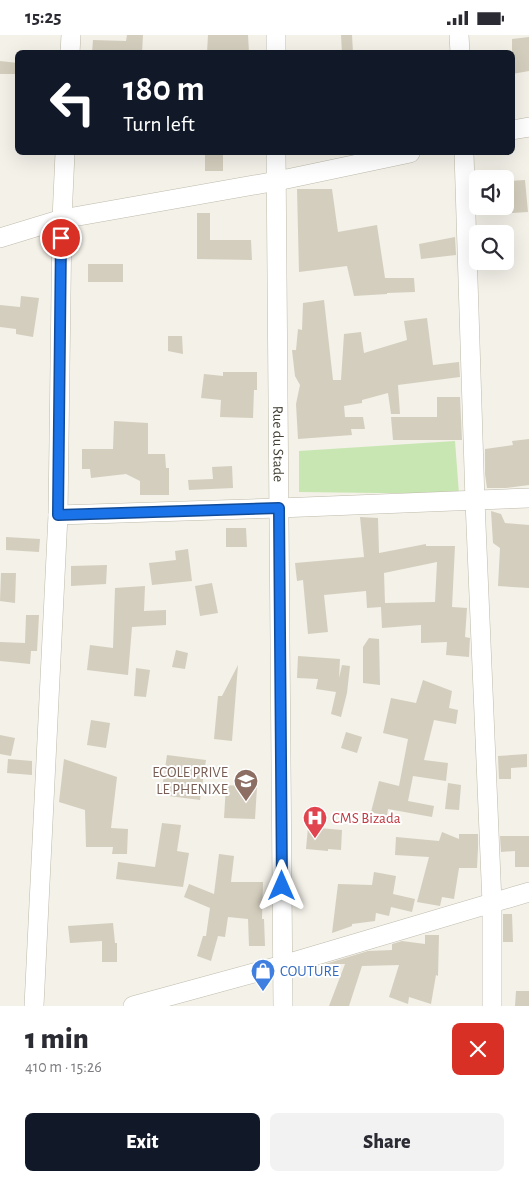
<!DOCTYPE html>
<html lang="en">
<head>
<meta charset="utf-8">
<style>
  :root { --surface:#fff; --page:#f2f2f3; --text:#2b2b33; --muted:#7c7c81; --accent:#111827 }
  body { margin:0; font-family:"Alegreya Sans",sans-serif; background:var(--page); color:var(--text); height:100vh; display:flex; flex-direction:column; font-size:19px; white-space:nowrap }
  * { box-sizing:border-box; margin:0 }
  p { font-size:16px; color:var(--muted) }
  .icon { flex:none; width:28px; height:28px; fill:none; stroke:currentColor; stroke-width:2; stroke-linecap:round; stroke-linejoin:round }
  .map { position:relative; height:971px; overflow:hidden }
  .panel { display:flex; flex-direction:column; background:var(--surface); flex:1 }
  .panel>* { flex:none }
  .top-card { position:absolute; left:15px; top:15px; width:500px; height:105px; border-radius:8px; box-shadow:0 5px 20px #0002; background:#111827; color:#fff; overflow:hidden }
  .fabs { position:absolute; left:469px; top:135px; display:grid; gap:10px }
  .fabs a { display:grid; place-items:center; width:45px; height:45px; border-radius:8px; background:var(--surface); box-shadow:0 5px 20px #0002; font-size:25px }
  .pin { position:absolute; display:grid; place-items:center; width:42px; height:42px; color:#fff; margin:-21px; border:2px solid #fff; border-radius:50%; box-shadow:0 1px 5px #0007 }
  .me { position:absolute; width:55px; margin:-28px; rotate:0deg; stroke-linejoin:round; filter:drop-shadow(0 0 4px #0008) }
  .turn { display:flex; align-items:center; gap:18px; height:105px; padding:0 25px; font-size:22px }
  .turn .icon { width:65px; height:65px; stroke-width:2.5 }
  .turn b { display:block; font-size:35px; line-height:42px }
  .round { display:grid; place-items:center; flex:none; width:52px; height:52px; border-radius:8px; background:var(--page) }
  .head { display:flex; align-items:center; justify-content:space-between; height:85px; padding:0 25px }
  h1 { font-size:30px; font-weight:800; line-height:38px }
  .action { display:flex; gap:10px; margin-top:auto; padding:10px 25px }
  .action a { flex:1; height:58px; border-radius:8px; background:var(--accent); color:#fff; font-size:20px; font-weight:800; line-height:58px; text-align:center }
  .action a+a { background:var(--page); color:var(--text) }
  .status { display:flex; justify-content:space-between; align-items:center; height:35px; padding:0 25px; background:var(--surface); direction:ltr }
  .status svg { height:14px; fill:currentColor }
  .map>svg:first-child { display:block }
  .green { fill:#c8e6b2 }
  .building { fill:#d4cebe; fill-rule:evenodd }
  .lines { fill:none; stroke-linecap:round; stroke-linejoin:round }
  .minor-casing { stroke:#bebaab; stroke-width:20 }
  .minor { stroke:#fff; stroke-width:19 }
  .route-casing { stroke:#114b97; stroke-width:12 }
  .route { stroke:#1a73e8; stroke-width:9 }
  .labels { text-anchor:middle; stroke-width:4; stroke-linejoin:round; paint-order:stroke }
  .street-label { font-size:15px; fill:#464237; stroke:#fff }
  .education-label { font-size:15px; fill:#785e54; stroke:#fff; text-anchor:end }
  .health-label { font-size:15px; fill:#be3a42; stroke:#fff; text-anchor:start }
  .shop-label { font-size:15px; fill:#366cbe; stroke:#fff; text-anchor:start }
</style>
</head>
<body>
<div class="status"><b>15:25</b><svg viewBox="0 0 49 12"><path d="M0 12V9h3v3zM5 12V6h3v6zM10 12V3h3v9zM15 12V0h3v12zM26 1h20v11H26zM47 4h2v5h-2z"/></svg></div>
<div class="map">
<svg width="529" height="971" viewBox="0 0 529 971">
  <rect width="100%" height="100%" fill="#f3f1e8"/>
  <!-- green -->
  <path class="green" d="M455,406L459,459L299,457V416Z"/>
  <!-- building -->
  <path class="building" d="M127,0H143L142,18H92L93,5L126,6Z
    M208,0H248L249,18H207Z
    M341,0H352L353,18H342Z
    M529,2V36L512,39V4Z
    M0,26L18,28V39H0Z
    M205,118H223V136H205Z
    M525,145L528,177L512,178L509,146Z
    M297,154H332L338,197L377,190L385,243H414L415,257L387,258V259L354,261L347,231L299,237Z
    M197,178H210V205H251L252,225L197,224Z
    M455,202L456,220L421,224L419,209Z
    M88,229H123V247H88Z
    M21,261L39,263L33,302L16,299V294L0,292V270L20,272Z
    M324,265L333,345H341L344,299L361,297L364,318L407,305L404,286L427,283L433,330L459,327L460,342L398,350L400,379H391L388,358L362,365V368L344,371L345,382H363L365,394H351L352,400L298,404L296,369L300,350L295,341L292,315H296L298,294L302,295L303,268Z
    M168,301H182L183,319L168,316Z
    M223,337H257V355H254L253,383L220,382L221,365L201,363L204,339L223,341Z
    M437,362H460L462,405H393L391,382H437Z
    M114,386L148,388V419H165L166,433H169V460H140V446L126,439L91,443L90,434H82V414H113Z
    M529,404V450L506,453H487L485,439V414L513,410L512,406Z
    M232,431L233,453L189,455L188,445L213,444L212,432Z
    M491,476L501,479L505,488L529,490V553L498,551L500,513L493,508Z
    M360,482L378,483L379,518L426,509V511H455L452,572L467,573L465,602L470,603L469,622L446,620L447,607L421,608V590L382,593L381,572L367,573L366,556L324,560L328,597L308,599L303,545L297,546L295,528L364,522ZM437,527L435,567L385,568L384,538Z
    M226,493H246L247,512H226Z
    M6,502L40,504L39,517L6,515Z
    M188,514L192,546L152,550L149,528L176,525L175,516Z
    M107,530L106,549L71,551V531Z
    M1,538H16L15,568L0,566Z
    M212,548L218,578L200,581L195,551Z
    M145,551L144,576L166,575V590L132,592L128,640L87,635L90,610L113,613L115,553Z
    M26,580H39L37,616H31L30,629L0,626V607L25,608Z
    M369,603L379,604L380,650L363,648V612Z
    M176,615L188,618L185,634L172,632Z
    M298,621L340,624L339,643L342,630L350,631L347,658L341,682L331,679L336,657L316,654L318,644L297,643Z
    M238,630L232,706L214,704L218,661H222Z
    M136,633L150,635L146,662L134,661Z
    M423,645L452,656L449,673L458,675L456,689L434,685L424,725L448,728L446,746L413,741L408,766L434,771L432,782L388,774L387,781L371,777L379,746L399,751L408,704L383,698L391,663L416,668Z
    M91,685L110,688L106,713L87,710Z
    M346,697L362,702L357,718L341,713Z
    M0,700L15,703L11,721L0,719Z
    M527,719V732L511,733V744H499L498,721Z
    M167,720L206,725L200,765L161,760Z
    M8,724L32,726V740L7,738Z
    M64,724L117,742L111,793L128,794L127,819H112L113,812H86L85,775L59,767Z
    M448,748L461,750L459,775L445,774Z
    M226,750L257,752L255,784L224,783Z
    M162,788L181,790L177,816L189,818L183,852L116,844L118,827L155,832Z
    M308,792L342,795L341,815L328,814V816L306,814Z
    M442,797L459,804V799H478V813L477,833H459L454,864L442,862L440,871L417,867L429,822L395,820L396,802L439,806Z
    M500,801H529V832H515V816L501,817Z
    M219,819L234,821L231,847H263L262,884H264L265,911H249L248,884L228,882L225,902L218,901L211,926L197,921L203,901H206L210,873L184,862L189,849L214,859Z
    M374,837L396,841L393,859L415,864L412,877L391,872L389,881L376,878L375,886L352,889V891L332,898L338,849L372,850Z
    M503,879H512L513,907H503Z
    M113,888L115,908H117V927H102V906L70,908L68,891Z
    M425,900H439L438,941L436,940L431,969L409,962L408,969L389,962L399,930L362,931L349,971H329L345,929H325L368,916L392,915V909L402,906L425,909Z
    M516,956H529V971H515Z"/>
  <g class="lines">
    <defs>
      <g id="minor">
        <path d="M276,0V18"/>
        <path d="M459,0L460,18"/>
        <path d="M70,18L71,0"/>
        <path d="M512,95L529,92"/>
        <path id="s1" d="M276,118L283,971"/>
        <path d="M464,118L475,466L492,868V971"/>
        <path d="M0,203L62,184L277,146L410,118"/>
        <path d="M58,480L62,184L65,118"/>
        <path d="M34,971L58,480L279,473L529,463"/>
        <path d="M133,971L283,930L529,857"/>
      </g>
    </defs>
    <!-- minor casing -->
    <use href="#minor" class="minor-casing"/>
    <!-- minor -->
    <use href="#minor" class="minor"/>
  </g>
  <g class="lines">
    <defs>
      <path id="route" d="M61,203L58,480L279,473L282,851"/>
    </defs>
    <!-- route casing -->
    <use href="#route" class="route-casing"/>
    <!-- route -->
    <use href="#route" class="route"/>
  </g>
  <!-- icons -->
  <defs>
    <symbol id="school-pin" viewBox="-11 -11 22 30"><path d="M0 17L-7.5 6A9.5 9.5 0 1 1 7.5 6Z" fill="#8d6e63" stroke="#fff"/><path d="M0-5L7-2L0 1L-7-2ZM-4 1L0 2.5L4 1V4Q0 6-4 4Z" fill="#fff"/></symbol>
    <symbol id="hospital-pin" viewBox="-11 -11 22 30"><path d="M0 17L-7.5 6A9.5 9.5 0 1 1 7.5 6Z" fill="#e0444e" stroke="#fff"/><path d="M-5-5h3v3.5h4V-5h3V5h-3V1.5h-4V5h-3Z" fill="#fff"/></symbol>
    <symbol id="shop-pin" viewBox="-11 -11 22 30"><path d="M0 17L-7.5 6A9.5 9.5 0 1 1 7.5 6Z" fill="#3f7fe0" stroke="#fff"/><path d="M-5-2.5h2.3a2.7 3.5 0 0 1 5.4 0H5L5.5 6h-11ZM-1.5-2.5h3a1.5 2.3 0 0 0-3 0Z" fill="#fff"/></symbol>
  </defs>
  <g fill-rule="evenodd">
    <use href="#school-pin" x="232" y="732" width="28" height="38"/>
    <use href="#hospital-pin" x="301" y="769" width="28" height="38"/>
    <use href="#shop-pin" x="249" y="922" width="28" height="38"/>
  </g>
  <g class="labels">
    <!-- street labels -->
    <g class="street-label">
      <text dy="5" stroke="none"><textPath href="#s1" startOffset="291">Rue du Stade</textPath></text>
    </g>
    <!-- education labels -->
    <g class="education-label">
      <text x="228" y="742">ECOLE PRIVE<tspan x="228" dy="17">LE PHENIXE</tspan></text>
    </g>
    <!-- health labels -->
    <g class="health-label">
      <text x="332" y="788">CMS Bizada</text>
    </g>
    <!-- shop labels -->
    <g class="shop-label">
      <text x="280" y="941">COUTURE</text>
    </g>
  </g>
</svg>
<div class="fabs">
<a><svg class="icon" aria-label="sound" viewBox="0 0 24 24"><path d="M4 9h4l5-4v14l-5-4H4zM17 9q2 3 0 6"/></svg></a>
<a><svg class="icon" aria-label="search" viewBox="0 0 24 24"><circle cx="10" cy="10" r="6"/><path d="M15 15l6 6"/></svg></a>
</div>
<div class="pin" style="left:61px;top:203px;background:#d93025"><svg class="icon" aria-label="arrive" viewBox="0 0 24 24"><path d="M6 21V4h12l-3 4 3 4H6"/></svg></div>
<svg class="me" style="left:282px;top:851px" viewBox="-20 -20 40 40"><path d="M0-17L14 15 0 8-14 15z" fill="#1a73e8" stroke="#fff" stroke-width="4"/></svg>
<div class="top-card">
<div class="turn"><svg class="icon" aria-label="left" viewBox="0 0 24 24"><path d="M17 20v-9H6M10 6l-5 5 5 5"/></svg><div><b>180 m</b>Turn left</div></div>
</div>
</div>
<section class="panel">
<div class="head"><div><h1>1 min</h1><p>410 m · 15:26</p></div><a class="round" style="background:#d93025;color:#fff"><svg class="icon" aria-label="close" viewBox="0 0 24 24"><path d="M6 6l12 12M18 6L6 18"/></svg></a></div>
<div class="action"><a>Exit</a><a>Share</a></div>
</section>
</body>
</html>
